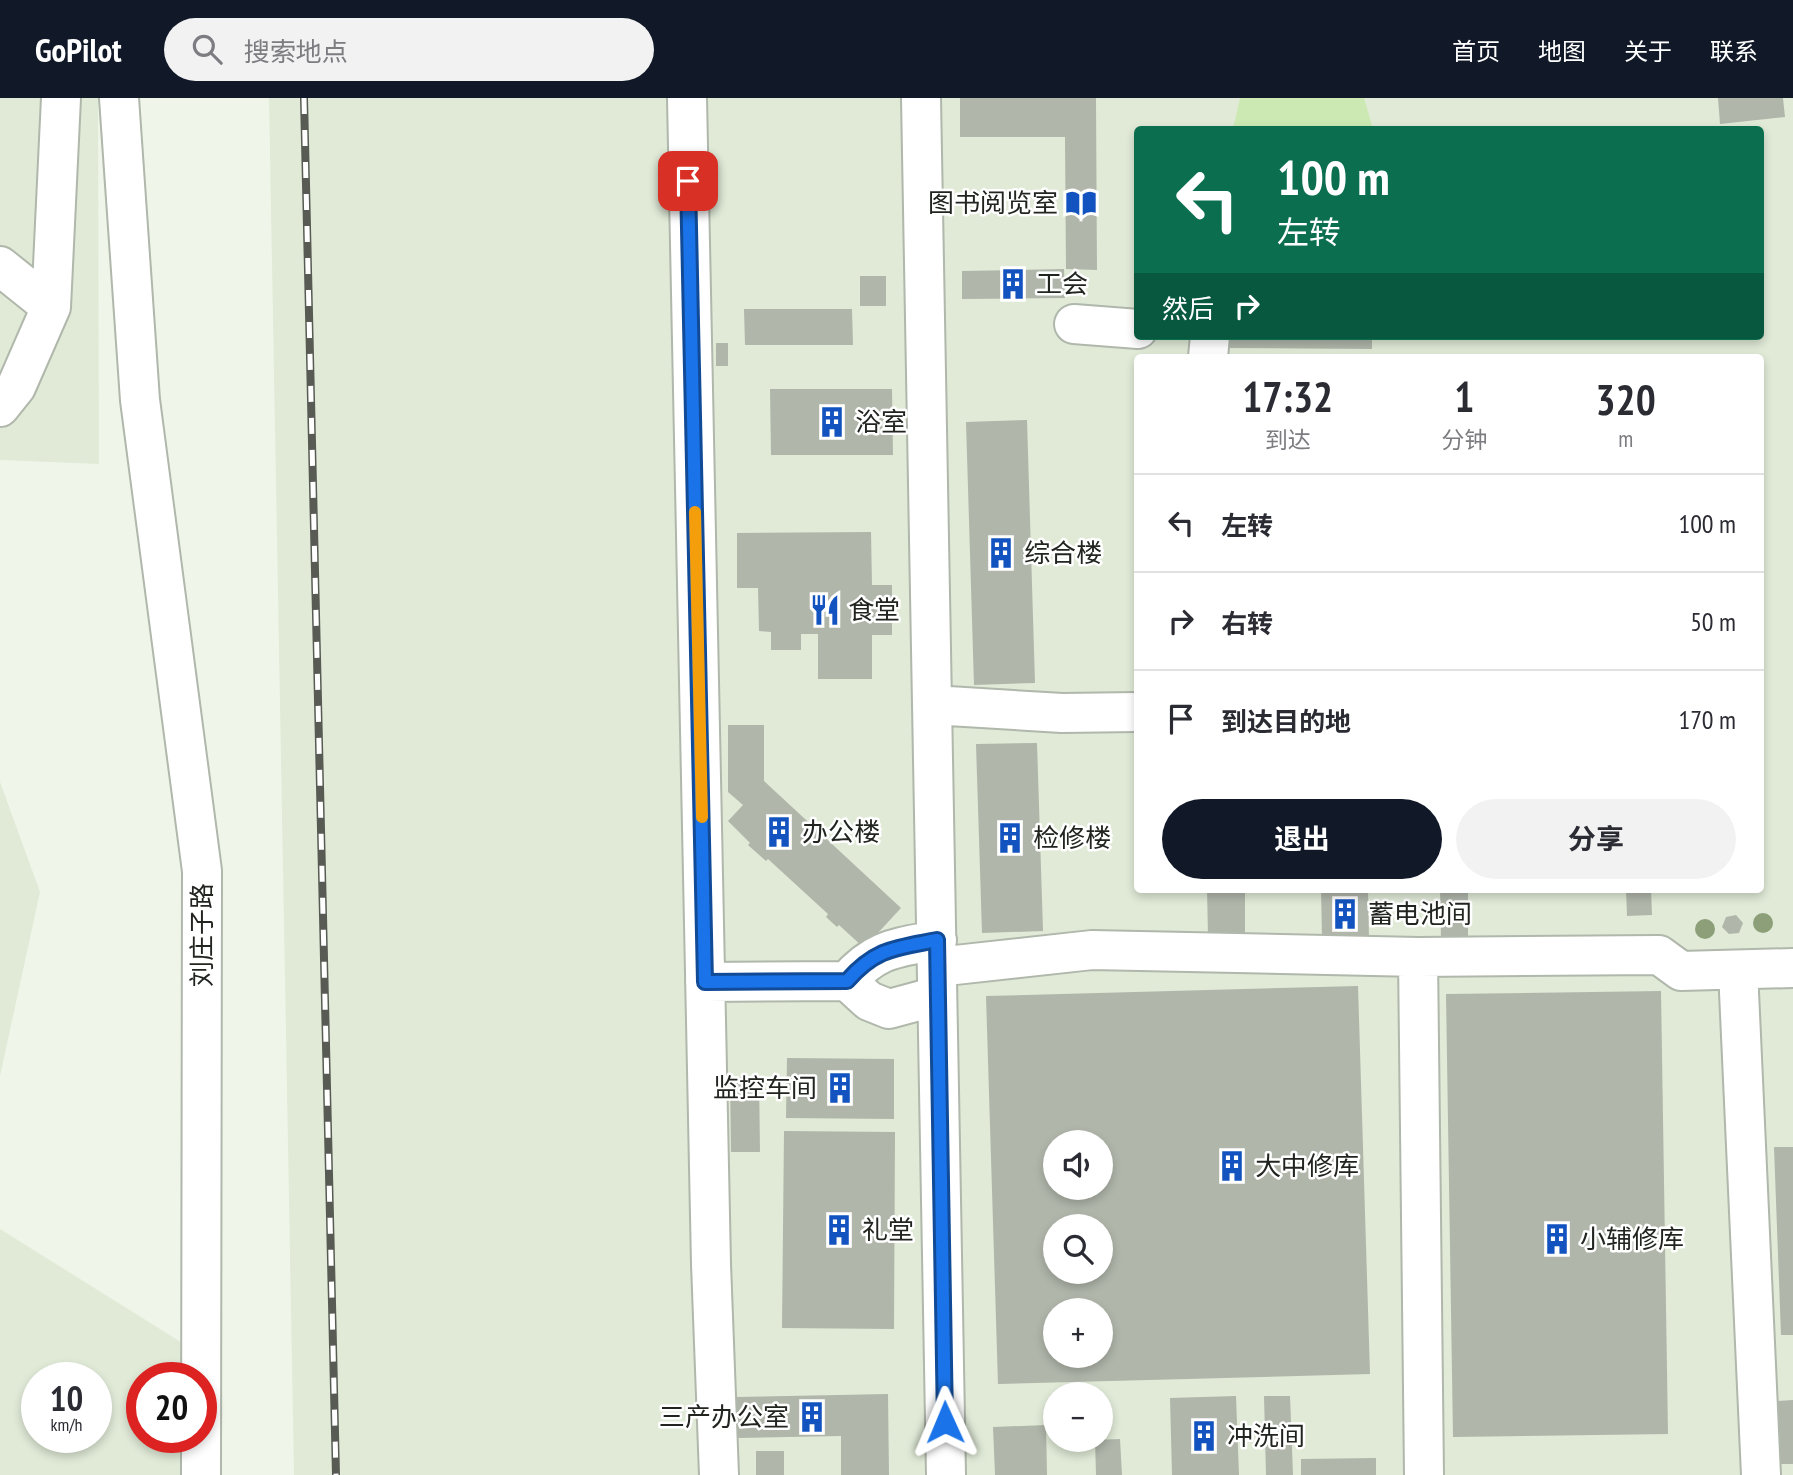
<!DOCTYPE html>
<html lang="zh">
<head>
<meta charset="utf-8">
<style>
  :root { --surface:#fff; --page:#f2f2f3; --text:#2b2b33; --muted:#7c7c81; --line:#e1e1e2; --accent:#111827 }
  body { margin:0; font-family:"PT Sans Narrow","Noto Sans SC",sans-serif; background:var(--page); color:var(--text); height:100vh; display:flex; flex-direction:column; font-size:26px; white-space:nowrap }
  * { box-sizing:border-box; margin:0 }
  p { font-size:23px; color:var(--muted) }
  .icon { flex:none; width:38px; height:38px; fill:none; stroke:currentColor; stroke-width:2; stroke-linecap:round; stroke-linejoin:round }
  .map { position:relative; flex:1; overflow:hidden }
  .side { position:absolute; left:1134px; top:256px; width:630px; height:539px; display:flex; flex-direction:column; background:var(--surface); border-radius:7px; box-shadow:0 4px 10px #0003 }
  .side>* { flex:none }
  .guide { position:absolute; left:1134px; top:28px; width:630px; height:214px; border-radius:7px; box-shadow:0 4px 10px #0003; background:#0b6e4f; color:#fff; overflow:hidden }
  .buttons { position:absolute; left:1043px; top:1032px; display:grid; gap:14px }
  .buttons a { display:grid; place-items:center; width:70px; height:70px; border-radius:50%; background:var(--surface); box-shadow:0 4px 10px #0003; font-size:35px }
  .speed { position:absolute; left:21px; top:1264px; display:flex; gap:14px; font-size:35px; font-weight:700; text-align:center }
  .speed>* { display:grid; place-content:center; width:91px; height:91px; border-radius:50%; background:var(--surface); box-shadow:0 4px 10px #0003; line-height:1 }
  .speed small { font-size:18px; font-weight:400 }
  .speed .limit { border:10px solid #d22; background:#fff; color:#111 }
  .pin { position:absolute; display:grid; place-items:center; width:60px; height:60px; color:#fff; margin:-30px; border-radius:14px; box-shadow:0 4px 10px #0006 }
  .me { position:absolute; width:77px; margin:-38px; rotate:359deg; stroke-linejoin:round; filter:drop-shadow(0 0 5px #0008) }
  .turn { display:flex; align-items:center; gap:24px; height:147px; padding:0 28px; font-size:32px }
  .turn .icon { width:91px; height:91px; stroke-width:2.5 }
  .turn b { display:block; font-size:49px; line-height:60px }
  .then { display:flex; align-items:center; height:66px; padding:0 28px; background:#0003; gap:14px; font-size:26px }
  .eta { display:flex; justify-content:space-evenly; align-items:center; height:119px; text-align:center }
  .eta b { font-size:42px; font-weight:700; line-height:49px }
  .action { display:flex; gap:14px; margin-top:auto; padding:14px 28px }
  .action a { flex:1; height:80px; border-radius:42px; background:var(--accent); color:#fff; font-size:28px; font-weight:700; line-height:80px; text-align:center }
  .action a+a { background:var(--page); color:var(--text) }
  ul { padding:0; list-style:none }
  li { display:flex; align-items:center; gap:21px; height:98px; padding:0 28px; border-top:2px solid var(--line) }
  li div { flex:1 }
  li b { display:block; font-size:26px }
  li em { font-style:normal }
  header { display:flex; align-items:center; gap:42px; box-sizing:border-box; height:98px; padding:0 35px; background:var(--accent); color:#fff }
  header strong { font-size:33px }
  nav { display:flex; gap:38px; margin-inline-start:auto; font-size:24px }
  .search { width:490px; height:63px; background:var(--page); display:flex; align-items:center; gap:18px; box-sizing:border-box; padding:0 24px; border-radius:38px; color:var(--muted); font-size:26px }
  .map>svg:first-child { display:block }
  .built { fill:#e0ead7; fill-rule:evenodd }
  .green { fill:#cde9b3 }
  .building { fill:#b0b6aa; fill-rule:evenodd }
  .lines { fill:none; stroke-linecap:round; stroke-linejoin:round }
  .minor-casing { stroke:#b0b7ab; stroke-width:42 }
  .minor { stroke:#fff; stroke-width:38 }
  .rail-casing { stroke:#575b54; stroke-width:8 }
  .rail { stroke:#fff; stroke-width:5; stroke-dasharray:16; stroke-linecap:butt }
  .tree { fill:#8d9f79 }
  .route-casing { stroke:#114b97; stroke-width:18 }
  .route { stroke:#1a73e8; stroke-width:12 }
  .slow { stroke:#f59e0b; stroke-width:12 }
  .labels { text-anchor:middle; stroke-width:5; stroke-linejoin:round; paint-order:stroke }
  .poi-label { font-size:26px; fill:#21241f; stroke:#fff; text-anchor:start }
  .street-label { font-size:26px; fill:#21241f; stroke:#fff }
</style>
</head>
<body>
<header>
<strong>GoPilot</strong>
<div class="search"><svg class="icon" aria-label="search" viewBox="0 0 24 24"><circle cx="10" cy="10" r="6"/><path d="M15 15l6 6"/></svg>搜索地点</div>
<nav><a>首页</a><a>地图</a><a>关于</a><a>联系</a></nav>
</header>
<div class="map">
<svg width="1793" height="1377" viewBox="0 0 1793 1377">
  <rect width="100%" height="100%" fill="#eff6e9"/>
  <!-- built -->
  <path class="built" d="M0,0H98L99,366L0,362Z
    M269,0H685L730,1377H294Z
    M691,0H1793V1377H732ZM1138,32H1760V238H1138ZM1138,259H1760V791H1138ZM1055,1045H1101V1090H1055ZM1055,1129H1101V1174H1055ZM1055,1213H1101V1258H1055ZM1055,1297H1101V1342H1055Z
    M0,684L40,794L0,978Z
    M0,1131L216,1266L217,1377H0ZM37,1279H96V1339H37ZM142,1279H201V1339H142Z"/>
  <!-- green -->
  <path class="green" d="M1240,0H1364L1373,31H1233Z"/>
  <!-- building -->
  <path class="building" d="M960,0H1096L1097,172L1066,171L1065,39H960Z
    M1718,0H1783L1785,19L1720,26Z
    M1064,171L1065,200L962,201V173Z
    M860,178H886V208H860Z
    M744,211H852L853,247H745Z
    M1226,238H1372V251L1225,250Z
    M716,245H728V268H716Z
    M770,291H892L893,357H771Z
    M1027,322L1035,585L974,587L966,324Z
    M871,434L872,487H892V537H872V581H818V536H801V552H771V534L759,533L758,490H737V435Z
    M728,627H764V683L901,810L864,850L839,827L837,829L826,819L828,816L768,761L766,763L748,747L750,745L728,723L743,707L728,694Z
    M1037,645L1043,833L982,835L976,646Z
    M1207,791H1245V838L1208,839Z
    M1321,791H1368L1369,840H1322Z
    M1440,791H1468V842H1441Z
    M1626,791H1651L1652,817L1627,818Z
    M1736,817L1743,825L1739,835L1729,836L1722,829L1726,819Z
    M1358,888L1370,1276L998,1286L986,898ZM1055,1045H1101V1090H1055ZM1055,1129H1101V1174H1055ZM1055,1213H1101V1258H1055Z
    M1661,893L1668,1336L1453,1339L1446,896Z
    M787,960L894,961V1021L786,1020Z
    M730,979H759L760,1054H731Z
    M784,1033L895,1034L894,1231L782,1230Z
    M1774,1049H1793V1237H1781Z
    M888,1296L889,1377H841V1338L737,1340L736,1299Z
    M1236,1298L1239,1377H1172L1170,1300Z
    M1264,1298H1290L1293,1377H1266Z
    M1793,1302V1366H1778L1776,1303Z
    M1046,1327L1047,1377H995L993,1329Z
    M1120,1341L1122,1377H1096L1095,1342Z
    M756,1353H784V1377H756Z
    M1376,1360V1377H1301V1361Z"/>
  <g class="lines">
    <defs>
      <path id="minor" d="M119,0L140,302L202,773L201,1377
        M687,0L711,1166L719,1377
        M921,0L946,1377
        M0,168L51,209L61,0
        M1074,226L1138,231
        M1208,259L1210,238
        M0,309L16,289L51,209
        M932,607L1062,615L1138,614
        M1418,859L1424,1377
        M937,869L1092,852L1418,859L1659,857L1681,873L1793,870
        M1738,872L1761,1377
        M847,883C876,850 896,850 937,842
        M705,884L847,883L869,903L889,911L937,898"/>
    </defs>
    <!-- minor casing -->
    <use href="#minor" class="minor-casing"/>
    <!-- minor -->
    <use href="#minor" class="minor"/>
    <defs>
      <path id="rail" d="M304,0L336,1377"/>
    </defs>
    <!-- rail casing -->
    <use href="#rail" class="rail-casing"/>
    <!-- rail -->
    <use href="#rail" class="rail"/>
  </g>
  <!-- trees -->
  <g class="tree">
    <circle cx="1763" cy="825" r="10"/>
    <circle cx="1705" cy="831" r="10"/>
  </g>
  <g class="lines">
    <defs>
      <path id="route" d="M688,83L705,884L847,883C876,850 896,850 937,842L945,1324"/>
    </defs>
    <!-- route casing -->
    <use href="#route" class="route-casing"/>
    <!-- route -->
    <use href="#route" class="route"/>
    <!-- slow -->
    <path class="slow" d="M695,414L702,719"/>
  </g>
  <!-- icons -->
  <defs>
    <symbol id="library-bare" viewBox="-9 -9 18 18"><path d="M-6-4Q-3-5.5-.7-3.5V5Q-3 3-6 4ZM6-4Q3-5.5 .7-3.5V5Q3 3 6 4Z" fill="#1353bf" stroke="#fff" stroke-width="2.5" paint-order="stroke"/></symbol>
    <symbol id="building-bare" viewBox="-9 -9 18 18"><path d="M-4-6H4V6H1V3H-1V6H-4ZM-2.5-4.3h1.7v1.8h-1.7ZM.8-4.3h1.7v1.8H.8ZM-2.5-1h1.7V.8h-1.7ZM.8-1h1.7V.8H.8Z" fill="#1353bf" stroke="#fff" stroke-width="2.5" paint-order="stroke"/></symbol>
    <symbol id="restaurant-bare" viewBox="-9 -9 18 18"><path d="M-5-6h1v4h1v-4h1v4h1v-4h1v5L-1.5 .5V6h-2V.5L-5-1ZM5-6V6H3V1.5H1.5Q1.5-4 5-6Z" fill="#1353bf" stroke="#fff" stroke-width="2.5" paint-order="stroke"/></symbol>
  </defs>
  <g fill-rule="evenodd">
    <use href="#library-bare" x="1059" y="83" width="44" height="44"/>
    <use href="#building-bare" x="991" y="164" width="44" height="44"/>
    <use href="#building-bare" x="810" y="302" width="44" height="44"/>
    <use href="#building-bare" x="979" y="433" width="44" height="44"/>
    <use href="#restaurant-bare" x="803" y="490" width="44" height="44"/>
    <use href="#building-bare" x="757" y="712" width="44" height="44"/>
    <use href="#building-bare" x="988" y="718" width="44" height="44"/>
    <use href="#building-bare" x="1323" y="794" width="44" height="44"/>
    <use href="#building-bare" x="818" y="968" width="44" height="44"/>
    <use href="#building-bare" x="1210" y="1046" width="44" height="44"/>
    <use href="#building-bare" x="817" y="1110" width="44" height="44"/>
    <use href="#building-bare" x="1535" y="1119" width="44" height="44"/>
    <use href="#building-bare" x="790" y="1297" width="44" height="44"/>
    <use href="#building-bare" x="1182" y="1316" width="44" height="44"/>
  </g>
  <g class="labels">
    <!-- poi labels -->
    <g class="poi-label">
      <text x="1058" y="114" text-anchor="end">图书阅览室</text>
      <text x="1036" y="195">工会</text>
      <text x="855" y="333">浴室</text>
      <text x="1024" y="464">综合楼</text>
      <text x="848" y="521">食堂</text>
      <text x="802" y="743">办公楼</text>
      <text x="1033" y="749">检修楼</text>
      <text x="1368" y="825">蓄电池间</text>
      <text x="817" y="999" text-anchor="end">监控车间</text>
      <text x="1255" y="1077">大中修库</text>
      <text x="862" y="1141">礼堂</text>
      <text x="1580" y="1150">小辅修库</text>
      <text x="789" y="1328" text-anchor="end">三产办公室</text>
      <text x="1227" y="1347">冲洗间</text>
    </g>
    <!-- street labels -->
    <g class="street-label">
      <text transform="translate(202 837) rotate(-90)" y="9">刘庄子路</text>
    </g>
  </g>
</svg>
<div class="buttons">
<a><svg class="icon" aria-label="sound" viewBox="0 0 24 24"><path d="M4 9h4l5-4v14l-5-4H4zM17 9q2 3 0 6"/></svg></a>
<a><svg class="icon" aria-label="search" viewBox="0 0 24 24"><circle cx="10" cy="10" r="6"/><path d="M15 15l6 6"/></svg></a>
<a>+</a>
<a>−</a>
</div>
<div class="speed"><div>10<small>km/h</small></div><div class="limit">20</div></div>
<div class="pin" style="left:688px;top:83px;background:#d93025"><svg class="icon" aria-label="arrive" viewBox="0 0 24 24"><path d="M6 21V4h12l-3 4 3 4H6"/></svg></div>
<svg class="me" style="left:945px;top:1324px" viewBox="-20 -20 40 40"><path d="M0-17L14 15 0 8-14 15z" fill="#1a73e8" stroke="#fff" stroke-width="4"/></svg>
<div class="guide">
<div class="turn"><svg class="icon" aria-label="left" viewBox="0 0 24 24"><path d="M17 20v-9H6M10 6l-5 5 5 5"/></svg><div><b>100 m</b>左转</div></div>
<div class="then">然后<svg class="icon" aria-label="right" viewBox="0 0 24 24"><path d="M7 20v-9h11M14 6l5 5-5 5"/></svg></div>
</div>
<section class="side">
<div class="eta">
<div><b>17:32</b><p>到达</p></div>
<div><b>1</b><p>分钟</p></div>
<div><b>320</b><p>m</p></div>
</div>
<ul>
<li><svg class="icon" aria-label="left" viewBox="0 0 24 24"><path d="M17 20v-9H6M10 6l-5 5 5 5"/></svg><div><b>左转</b></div><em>100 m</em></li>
<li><svg class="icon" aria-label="right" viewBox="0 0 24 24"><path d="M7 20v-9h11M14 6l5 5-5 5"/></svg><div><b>右转</b></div><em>50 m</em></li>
<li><svg class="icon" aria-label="arrive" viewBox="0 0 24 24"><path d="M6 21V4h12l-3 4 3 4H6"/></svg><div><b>到达目的地</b></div><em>170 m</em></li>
</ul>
<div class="action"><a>退出</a><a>分享</a></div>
</section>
</div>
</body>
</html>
